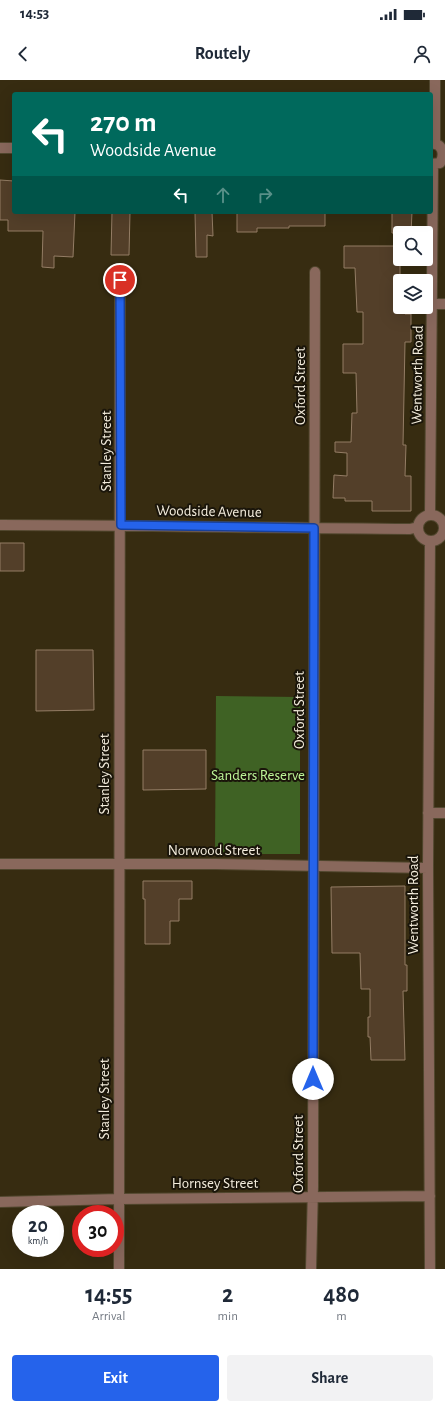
<!DOCTYPE html>
<html lang="en">
<head>
<meta charset="utf-8">
<style>
  :root { --surface:#fff; --page:#f2f2f3; --text:#1f2937; --muted:#747a83; --accent:#2563eb }
  body { margin:0; font-family:"Alegreya Sans",sans-serif; background:var(--page); color:var(--text); height:100vh; display:flex; flex-direction:column; font-size:15px; white-space:nowrap }
  * { box-sizing:border-box; margin:0 }
  p { font-size:13px; color:var(--muted) }
  .icon { flex:none; width:22px; height:22px; fill:none; stroke:currentColor; stroke-width:2; stroke-linecap:round; stroke-linejoin:round }
  .map { position:relative; height:1189px; overflow:hidden }
  .sheet { display:flex; flex-direction:column; background:var(--surface); flex:1 }
  .sheet>* { flex:none }
  .guide { position:absolute; left:12px; top:12px; width:421px; height:122px; border-radius:4px; box-shadow:0 4px 16px #0002; background:#00695c; color:#fff; overflow:hidden }
  .fabs { position:absolute; left:393px; top:146px; display:grid; gap:8px }
  .fabs a { display:grid; place-items:center; width:40px; height:40px; border-radius:4px; background:var(--surface); box-shadow:0 4px 16px #0002; font-size:20px }
  .speed { position:absolute; left:12px; top:1125px; display:flex; gap:8px; font-size:20px; font-weight:700; text-align:center }
  .speed>* { display:grid; place-content:center; width:52px; height:52px; border-radius:50%; background:var(--surface); box-shadow:0 4px 16px #0002; line-height:1 }
  .speed small { font-size:10px; font-weight:400 }
  .speed .limit { border:6px solid #d22; background:#fff; color:#111 }
  .pin { position:absolute; display:grid; place-items:center; width:34px; height:34px; color:#fff; margin:-17px; border:2px solid #fff; border-radius:50%; box-shadow:0 1px 4px #0007 }
  .me { position:absolute; width:44px; margin:-22px; rotate:0deg; stroke-linejoin:round; filter:drop-shadow(0 0 3px #0008) }
  .turn { display:flex; align-items:center; gap:14px; height:84px; padding:0 12px; font-size:18px }
  .turn .icon { width:52px; height:52px; stroke-width:2.5 }
  .turn b { display:block; font-size:28px; line-height:34px }
  .lanes { display:flex; align-items:center; height:38px; padding:0 12px; background:#0003; justify-content:center; gap:20px; direction:ltr }
  .lanes .off { opacity:.35 }
  .eta { display:flex; justify-content:space-evenly; align-items:center; height:68px; text-align:center }
  .eta b { font-size:24px; font-weight:600; line-height:28px }
  .primary-button { display:flex; gap:8px; margin-top:auto; padding:8px 12px }
  .primary-button a { flex:1; height:46px; border-radius:4px; background:var(--accent); color:#fff; font-size:16px; font-weight:600; line-height:46px; text-align:center }
  .primary-button a+a { background:var(--page); color:var(--text) }
  .status { display:flex; justify-content:space-between; align-items:center; height:28px; padding:0 20px; background:var(--surface); direction:ltr }
  .status svg { height:11px; fill:currentColor }
  header { display:flex; justify-content:space-between; align-items:center; height:52px; padding:0 12px; background:var(--surface); font-size:18px; font-weight:600 }
  .map>svg:first-child { display:block }
  .green { fill:#3f6224 }
  .building { fill:#533f29; stroke:#947d65 }
  .lines { fill:none; stroke-linecap:round; stroke-linejoin:round }
  .minor-casing { stroke:#51472e; stroke-width:12 }
  .minor { stroke:#89685c; stroke-width:10 }
  .route-casing { stroke:#184099; stroke-width:10 }
  .route { stroke:#2563eb; stroke-width:7 }
  .labels { text-anchor:middle; stroke-width:4; stroke-linejoin:round; paint-order:stroke }
  .street-label { font-size:15px; fill:#f4eddd; stroke:#1a150a }
  .park-label { font-size:15px; fill:#bcf497; stroke:#1a150a }
</style>
</head>
<body>
<div class="status"><b>14:53</b><svg viewBox="0 0 49 12"><path d="M0 12V9h3v3zM5 12V6h3v6zM10 12V3h3v9zM15 12V0h3v12zM26 1h20v11H26zM47 4h2v5h-2z"/></svg></div>
<header><svg class="icon" aria-label="back" viewBox="0 0 24 24"><path d="M15 5l-7 7 7 7"/></svg>Routely<svg class="icon" aria-label="person" viewBox="0 0 24 24"><circle cx="12" cy="8" r="4"/><path d="M4 21q1-7 8-7t8 7"/></svg></header>
<div class="map">
<svg width="445" height="1189" viewBox="0 0 445 1189">
  <rect width="100%" height="100%" fill="#372c11"/>
  <!-- green -->
  <path class="green" d="M216,616L300,617V774H215Z"/>
  <!-- building -->
  <path class="building" d="M0,100L14,101V132H75L73,177L54,176V188L42,187L43,151H8V140H0Z
    M112,132H130L129,175H111Z
    M195,132H212L213,156L207,155V177H196Z
    M237,132H325V146H289V148H257V152H237Z
    M392,132H412L411,153H392Z
    M344,166H400V227H406L405,234H411V262H405L403,365H406L405,396H411V431H372V421H345V418H333L334,395L347,396V373L335,372V362H351L352,333H357L356,293H343V264H363V232H357L355,188H344Z
    M0,463H24V491H0Z
    M36,570H93L94,630L36,631Z
    M143,670H206V709L143,710Z
    M143,801H192V819H179V841H170V864H145V819H143Z
    M405,806V885H407V911H403L405,980H371L370,957H368V937H370V909H361L360,873H332L331,807Z"/>
  <g class="lines">
    <defs>
      <path id="minor" d="M435,0V63
        M431,64C443,62 445,75 440,83L431,84
        M0,68H14
        M432,224H445
        M430,434L433,85
        M418 448a13 13 0 1 1 26 0a13 13 0 1 1-26 0Z
        M0,445C137,445 273,448 410,449L418,447
        M428,733H445
        M0,784H215L428,788
        M0,1122L119,1119L430,1116
        M119,1189C118,859 121,530 120,200
        M311,1189L313,1107L315,192
        M430,1189L428,788L430,461"/>
    </defs>
    <!-- minor casing -->
    <use href="#minor" class="minor-casing"/>
    <!-- minor -->
    <use href="#minor" class="minor"/>
  </g>
  <g class="lines">
    <defs>
      <path id="route" d="M120,200L121,445L314,448L313,999"/>
    </defs>
    <!-- route casing -->
    <use href="#route" class="route-casing"/>
    <!-- route -->
    <use href="#route" class="route"/>
  </g>
  <g class="labels">
    <!-- street labels -->
    <g class="street-label">
      <text transform="translate(417 295) rotate(-89)" y="5">Wentworth Road</text>
      <text transform="translate(300 306) rotate(-90)" y="5">Oxford Street</text>
      <text transform="translate(106 371) rotate(-90)" y="5">Stanley Street</text>
      <text transform="translate(209 431) rotate(1)" y="5">Woodside Avenue</text>
      <text transform="translate(299 630) rotate(-90)" y="5">Oxford Street</text>
      <text transform="translate(104 694) rotate(-90)" y="5">Stanley Street</text>
      <text x="214" y="775">Norwood Street</text>
      <text transform="translate(413 825) rotate(-90)" y="5">Wentworth Road</text>
      <text transform="translate(104 1019) rotate(-90)" y="5">Stanley Street</text>
      <text transform="translate(298 1074) rotate(-90)" y="5">Oxford Street</text>
      <text x="215" y="1108">Hornsey Street</text>
    </g>
    <!-- park labels -->
    <g class="park-label">
      <text x="258" y="700">Sanders Reserve</text>
    </g>
  </g>
</svg>
<div class="fabs">
<a><svg class="icon" aria-label="search" viewBox="0 0 24 24"><circle cx="10" cy="10" r="6"/><path d="M15 15l6 6"/></svg></a>
<a><svg class="icon" aria-label="layers" viewBox="0 0 24 24"><path d="M12 4l9 5-9 5-9-5zM3 14l9 5 9-5"/></svg></a>
</div>
<div class="speed"><div>20<small>km/h</small></div><div class="limit">30</div></div>
<div class="pin" style="left:120px;top:200px;background:#d93025"><svg class="icon" aria-label="arrive" viewBox="0 0 24 24"><path d="M6 21V4h12l-3 4 3 4H6"/></svg></div>
<svg class="me" style="left:313px;top:999px" viewBox="-20 -20 40 40"><circle r="19" fill="#fff"/><path d="M0-13L10 11 0 6-10 11z" fill="#2563eb"/></svg>
<div class="guide">
<div class="turn"><svg class="icon" aria-label="left" viewBox="0 0 24 24"><path d="M17 20v-9H6M10 6l-5 5 5 5"/></svg><div><b>270 m</b>Woodside Avenue</div></div>
<div class="lanes"><svg class="icon" aria-label="left" viewBox="0 0 24 24"><path d="M17 20v-9H6M10 6l-5 5 5 5"/></svg><svg class="icon off" aria-label="ahead" viewBox="0 0 24 24"><path d="M12 20V5M6 11l6-6 6 6"/></svg><svg class="icon off" aria-label="right" viewBox="0 0 24 24"><path d="M7 20v-9h11M14 6l5 5-5 5"/></svg></div>
</div>
</div>
<section class="sheet">
<div class="eta">
<div><b>14:55</b><p>Arrival</p></div>
<div><b>2</b><p>min</p></div>
<div><b>480</b><p>m</p></div>
</div>
<div class="primary-button"><a>Exit</a><a>Share</a></div>
</section>
</body>
</html>
